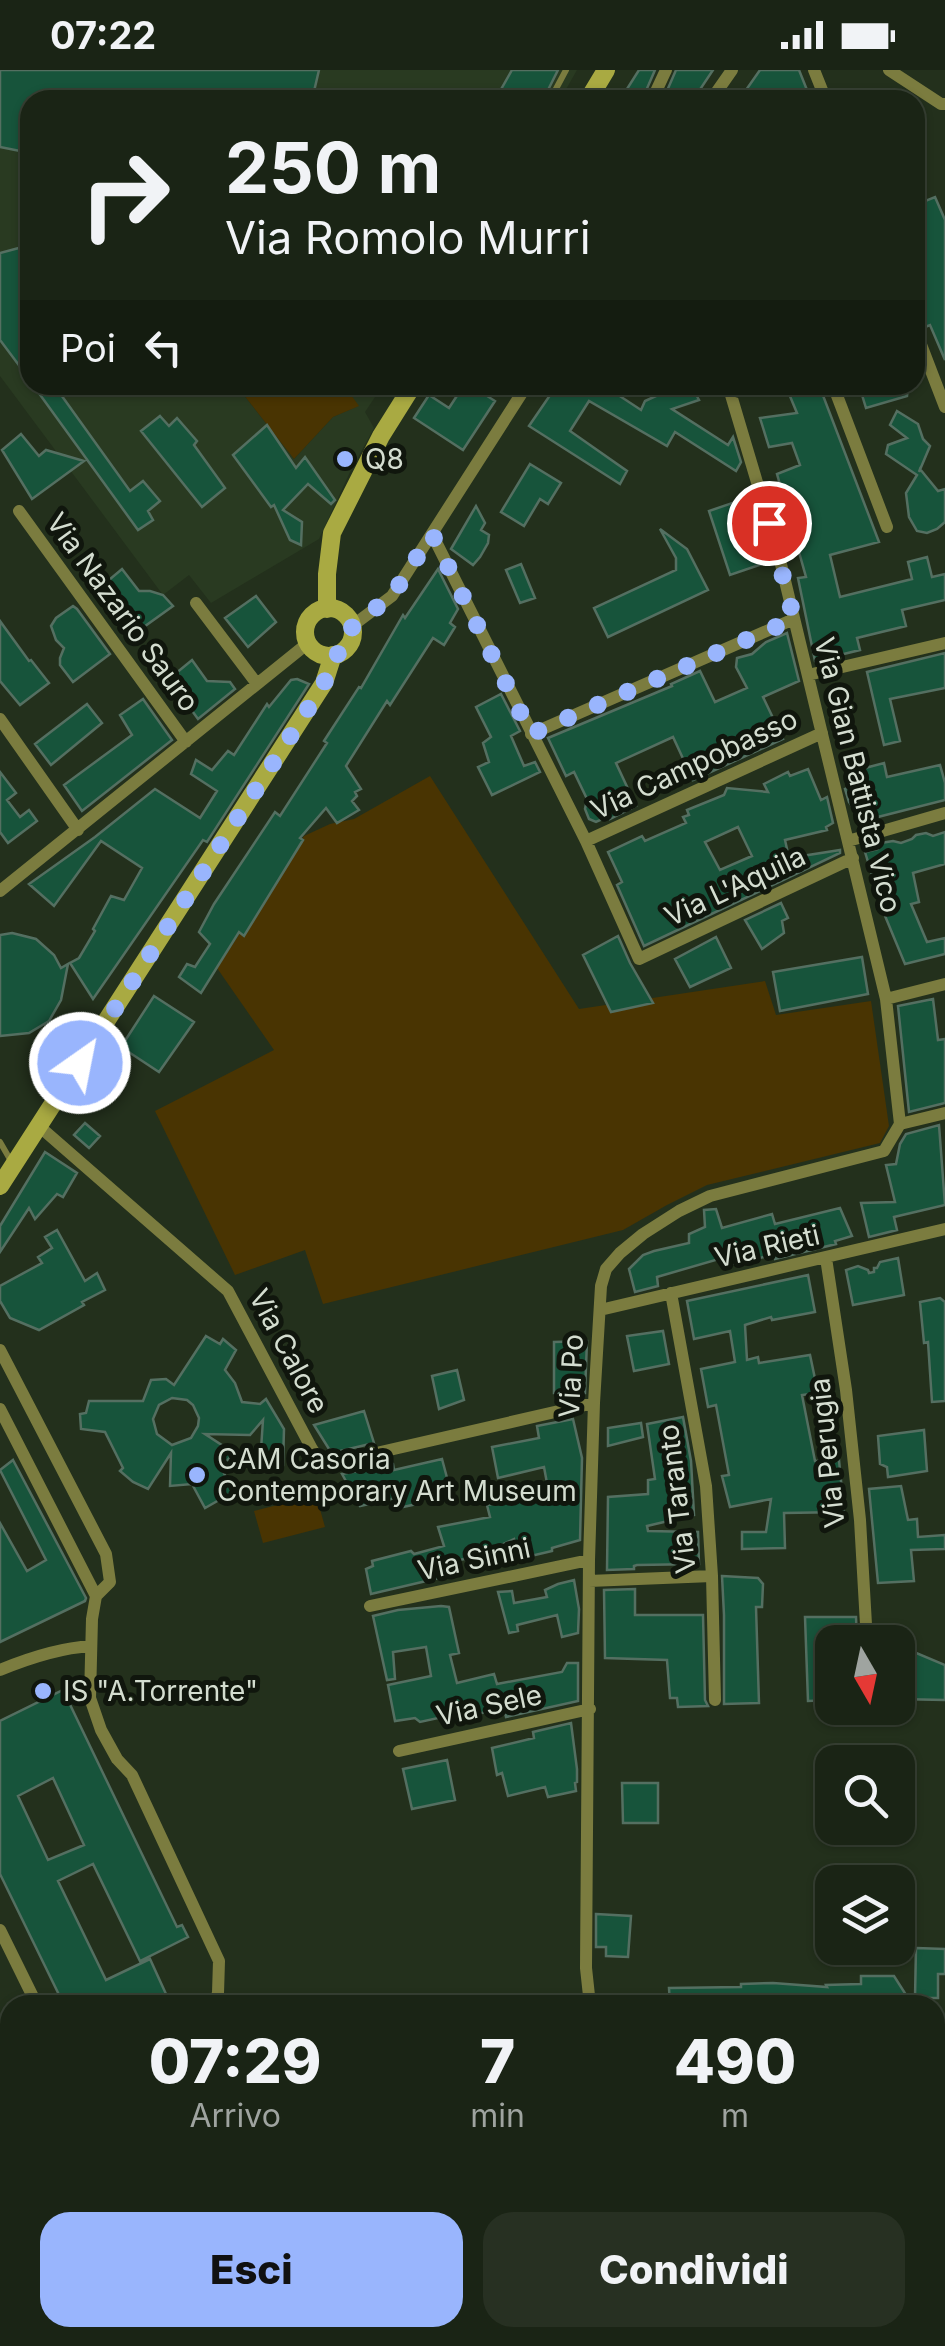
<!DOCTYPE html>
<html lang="it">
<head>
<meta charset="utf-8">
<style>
  :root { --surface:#1a2415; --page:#273022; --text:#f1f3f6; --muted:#9fa4a0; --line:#384134; --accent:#99b5fd }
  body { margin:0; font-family:Inter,sans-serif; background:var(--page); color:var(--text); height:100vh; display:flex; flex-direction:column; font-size:38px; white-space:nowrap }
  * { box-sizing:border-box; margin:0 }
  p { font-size:32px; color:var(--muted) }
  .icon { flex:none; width:55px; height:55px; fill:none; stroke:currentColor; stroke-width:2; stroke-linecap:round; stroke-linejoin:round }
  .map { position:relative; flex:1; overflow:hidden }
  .sheet { position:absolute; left:0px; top:1925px; width:945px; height:352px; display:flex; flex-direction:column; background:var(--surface); border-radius:30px 30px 0 0; box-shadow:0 2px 8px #0004,0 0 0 2px var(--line) }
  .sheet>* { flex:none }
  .top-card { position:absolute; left:20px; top:20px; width:905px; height:305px; border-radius:30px; box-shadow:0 2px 8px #0004,0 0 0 2px var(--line); background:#1a2415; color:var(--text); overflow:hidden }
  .needle { width:65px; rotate:171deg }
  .buttons { position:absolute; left:815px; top:1555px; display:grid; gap:20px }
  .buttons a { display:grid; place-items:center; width:100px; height:100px; border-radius:20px; background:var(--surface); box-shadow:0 2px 8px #0004,0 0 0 2px var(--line); font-size:50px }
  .pin { position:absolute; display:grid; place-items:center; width:85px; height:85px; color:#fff; margin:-42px; border:5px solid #fff; border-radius:50%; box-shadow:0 2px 10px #0007 }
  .me { position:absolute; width:110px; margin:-55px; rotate:33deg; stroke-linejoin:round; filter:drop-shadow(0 0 8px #0008) }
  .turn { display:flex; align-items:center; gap:35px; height:210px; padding:0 40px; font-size:45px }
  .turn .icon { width:130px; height:130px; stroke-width:2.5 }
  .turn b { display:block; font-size:70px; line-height:85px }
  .then { display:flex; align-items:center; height:95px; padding:0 40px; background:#0003; gap:20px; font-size:38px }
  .eta { display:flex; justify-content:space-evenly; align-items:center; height:170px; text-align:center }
  .eta b { font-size:60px; font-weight:800; line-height:70px }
  .cta { display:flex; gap:20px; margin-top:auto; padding:20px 40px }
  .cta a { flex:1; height:115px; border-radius:30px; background:var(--accent); color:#111; font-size:40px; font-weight:800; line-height:115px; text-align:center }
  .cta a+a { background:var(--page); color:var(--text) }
  .status { display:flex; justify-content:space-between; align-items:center; height:70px; padding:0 50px; background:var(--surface); direction:ltr }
  .status svg { height:28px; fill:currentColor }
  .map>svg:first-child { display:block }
  .built { fill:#293a21 }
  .green { fill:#493402 }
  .building { fill:#17543b; stroke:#546f61; stroke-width:2.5; fill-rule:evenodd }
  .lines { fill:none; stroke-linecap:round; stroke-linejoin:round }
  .lane { stroke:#7b7c3f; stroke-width:6 }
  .street { stroke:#7b7c3f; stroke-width:12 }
  .secondary { stroke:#a9aa42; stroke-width:18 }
  .route { stroke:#99b5fd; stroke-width:18; stroke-dasharray:0 32.4 }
  .poi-dot { fill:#99b5fd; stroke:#10160d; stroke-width:4 }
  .labels { text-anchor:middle; stroke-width:10; stroke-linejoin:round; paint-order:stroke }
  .poi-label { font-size:28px; fill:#d4ddd0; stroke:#10160d; text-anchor:start }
  .street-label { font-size:28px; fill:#d4ddd0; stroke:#10160d }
</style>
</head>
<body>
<div class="status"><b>07:22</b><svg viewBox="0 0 49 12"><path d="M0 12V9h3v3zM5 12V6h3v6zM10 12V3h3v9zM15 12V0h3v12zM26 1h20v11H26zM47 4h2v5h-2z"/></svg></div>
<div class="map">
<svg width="945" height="2276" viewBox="0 0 945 2276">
  <rect width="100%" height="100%" fill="#23301c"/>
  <!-- built -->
  <path class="built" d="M0,0H577L560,30H30V315H236L294,389L333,347L358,336L344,315H383L365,342L374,358L350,402L319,469L211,533L189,505L163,525L0,306Z"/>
  <!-- green -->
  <path class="green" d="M236,315H344L359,336L333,347L294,389Z
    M430,706L579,939L765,911L776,945L871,931L889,1056L880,1073L707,1115L667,1135L623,1160L323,1234L305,1180L235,1205L155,1041L274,980L217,898L304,766L330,754L354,749Z
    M316,1425L325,1457L263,1473L254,1441Z"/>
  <!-- building -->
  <path class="building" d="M0,0H319L312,30H30V83L0,77Z
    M512,0H558L543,30H495Z
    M639,0H655L642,30H620Z
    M676,0H713L693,30H663Z
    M760,0H799L811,30H739Z
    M935,127L945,150V290L930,255L925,257L915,230V227L924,223L915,198V135Z
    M30,175V238L21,244L30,256V310L0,270V183Z
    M33,315H54L130,421L143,411L160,431L148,441L153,450L138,460Z
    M464,315H470L495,331L463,380L414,348L429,325L449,338Z
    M557,315H603L641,340L645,331L680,315H691L699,330L672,339L728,375L733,367L741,392L736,401L675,362L667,376L589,331L570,361L627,401L620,414L529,356Z
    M800,315H819L879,472L830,485L840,527L912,509L908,492L927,487L932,507L945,504V530L902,540L906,556L857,568L860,580L815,591L798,508L806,507L777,404L800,395L792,373L769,377L760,348L797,343L787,319Z
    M859,315H908L907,326L866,338Z
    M897,341L918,354L923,369L930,376L919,402L920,399L938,421L945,419V452L937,459L927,463L917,461L909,447L906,423L917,405L886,384L888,375L907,368L890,355Z
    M160,346L169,356L177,348L197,371L194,375L225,418L202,437L141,361Z
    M267,355L296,398L305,387L335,430L331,434L308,414L283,440L302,452L301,475L290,470L274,435L271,437L233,385Z
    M21,364L39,386L46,380L84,391L32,429L2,380Z
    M530,394L561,413L548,434L540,429L524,456L501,442Z
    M744,429L765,493L730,505L709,441Z
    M476,436L485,453L481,460L489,465L488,473L480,487L473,495L451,479Z
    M660,459L687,479L708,520L608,567L594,538L676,500V488Z
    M521,494L535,528L520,533L506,500Z
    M122,499L139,521H150L163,525L173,536L134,564L105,527L103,515Z
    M438,499L458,539L450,553L455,557L444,575L433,568L390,635L387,631L346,696L361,719L355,722L357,726L352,731L359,740L337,753L326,738L300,768L303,770L244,866L239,862L201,923L179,907L187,894L195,897L210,874L199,862L214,834L275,742L280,746L327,673L324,671L359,617L361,618L403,545L405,548Z
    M256,526L276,552L248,577L225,548Z
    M73,536L77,539L110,584L73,612L60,595V588L64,578L56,570L51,556L56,548Z
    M0,551L29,591L31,590L49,613L20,635L0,611Z
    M787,563L799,611L763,627L783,669L693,710L673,667L616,693L636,736L610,749L609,746L596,752L589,749L585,739L587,729L574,702L566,706L548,668L672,616L671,614L700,601L715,632L747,618L736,597L737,588L752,584L766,572Z
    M945,583V618L890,629L900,671L884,675L867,602Z
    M192,590L207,611L230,612L235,619L198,649L169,609Z
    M297,609L309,614L207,772L203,770L93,929L70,893L79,888L95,861L93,859L111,826L124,830L142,798L101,771L54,836L29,814L95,767L155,719L200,748L217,721L191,704L196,690L212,700L228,681L234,685L267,634L269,637L291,610Z
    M501,624L520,661L511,666L524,696L535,692L540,702L492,725L478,697L489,692L483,673L491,667L476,637Z
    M143,629L172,670L82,741L64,715L132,665L120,645Z
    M87,634L102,653L51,695L35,674Z
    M884,693L887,707L940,695L945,713V730L862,751L849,732L845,719L852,716L850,702Z
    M808,699L821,730L827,727L833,753L826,757L827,760L785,770L789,788L840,780V783L644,876L617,815L622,812L608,782L642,766L645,771L686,753L683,747L689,745L687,740L724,725L727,718L768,722L764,714L788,702L790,706ZM738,757L752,786L720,800L705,772Z
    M0,702L16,723L7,730L20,747L29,740L37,751L8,773L0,762Z
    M945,762V794L913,803L919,832L911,834L927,872L945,868V884L905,894L883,841L865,782L878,779L881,773L893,771L901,773L912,769L916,765L926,763L933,766Z
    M781,833L788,848L782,851L784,863L762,879L745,850Z
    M12,863L36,869L54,885L61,898L68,894L61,930L49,951L29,963L0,966V865Z
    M618,866L630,893L653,933L611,942L583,885Z
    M716,867L731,898L690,917L675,889Z
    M862,887L868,924L780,941L773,902Z
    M154,926L194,952L159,1002L121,977Z
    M933,929L938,970L945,969V1033L909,1042L898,936Z
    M85,1053L100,1066L89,1078L74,1065Z
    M939,1055L945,1135L894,1147L897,1160L869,1167L861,1133L895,1132L886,1095L896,1094L900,1074L906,1064Z
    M45,1082L77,1103L63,1127L57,1124L35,1149L29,1138L0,1182V1156Z
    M840,1138L852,1166L835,1171L836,1174L775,1189L774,1185L731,1194L729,1186L657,1207L658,1216L635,1222L629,1199L643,1185L654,1181L689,1173V1164L705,1157L704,1140L716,1139L722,1158L772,1144L775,1154Z
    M57,1160L85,1211L97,1203L105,1220L82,1232L84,1235L39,1260L10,1248L0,1231V1216L42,1193L38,1187L52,1178L45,1167Z
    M898,1188L904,1225L853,1235L846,1200L858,1196L868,1200L869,1203L874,1202V1198H877L880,1192Z
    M808,1205L815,1242L772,1250L771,1247L745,1255L747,1290L758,1287L759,1293L810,1285L818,1323L802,1325L815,1391L839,1390L844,1442L784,1443L785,1478L742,1479V1462H766L771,1429L730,1437L722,1406L729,1405L716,1335L708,1337L701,1299L735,1292L730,1261L694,1269L687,1231Z
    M940,1228L945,1232V1331L932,1332L928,1272L924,1273L920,1232Z
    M663,1261L669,1294L634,1301L627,1266Z
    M206,1266L220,1274L223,1269L236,1280L225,1300L235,1313L242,1332L260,1334L266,1329L284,1359L283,1395L260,1394L263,1350L250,1365L205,1364L234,1383L221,1397L233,1422L205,1438L192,1414L170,1416L171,1383L148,1419L133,1412L120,1401L123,1398L105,1362L81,1359L80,1344L86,1343L89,1331H143L151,1310L166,1309L174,1315ZM172,1328L187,1330L193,1335L199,1348L198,1356L191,1368L172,1375L157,1364L153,1349L159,1335Z
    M587,1271L585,1323H554V1272Z
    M457,1300L464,1330L439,1339L432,1306Z
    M364,1341L374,1373L336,1382L329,1379L314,1355Z
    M683,1347L691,1391L694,1445L647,1456L648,1461L698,1462L699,1494L637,1495L634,1496V1499L607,1500L608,1427L648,1424V1410L655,1409L647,1354Z
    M573,1349L582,1388L580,1470L552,1478V1481L518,1489L514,1469L476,1487L436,1494L439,1508L371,1524L366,1499L373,1496L372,1491L411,1481L414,1484L444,1476L438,1457L490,1447L487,1435L549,1424L544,1397L498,1408L492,1377L539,1368L537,1356Z
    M641,1353L643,1367L608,1376V1358Z
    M924,1360L927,1401L888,1407L887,1397L880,1394L878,1366Z
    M442,1389L450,1419L416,1427L417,1434L403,1437L400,1427L360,1436L342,1404L363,1400L359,1397L379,1393L380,1394H393L394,1400Z
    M13,1390L86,1528L85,1531L0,1572V1453L27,1501L46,1490L0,1400Z
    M901,1416L908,1450L917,1449L918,1467L945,1465V1479L911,1480L914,1511L878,1513L869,1419Z
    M722,1506L758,1508L763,1514L762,1537H756L759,1633L724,1634V1545Z
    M574,1510L579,1539L578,1563L562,1567L557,1545L517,1555L518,1561L509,1563L498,1522L512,1521L514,1533L547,1527L545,1520L558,1514Z
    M635,1519V1545H703L705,1630L708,1636L678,1637L677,1628H670L667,1590L605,1588L604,1520Z
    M441,1536L449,1537L459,1583L450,1585L457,1613L494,1604L497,1614L562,1602L567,1593H578V1631L506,1647L504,1637L467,1647L466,1636L445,1641L443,1647L420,1652L415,1648L395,1651L388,1615L431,1606L426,1577L393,1582L395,1609L387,1610L373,1546L398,1540Z
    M805,1547H856L857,1572H832V1630L808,1631Z
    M898,1582H914L945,1595V1630L898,1629Z
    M63,1620L177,1857L182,1855L188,1867L140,1891L93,1794L58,1811L106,1910L150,1889L171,1935H64L0,1804V1651ZM53,1708L84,1775L48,1790L18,1726Z
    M571,1653L577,1699V1712L575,1713L576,1721L548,1727L545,1717L508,1726L502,1703L497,1705L492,1678L534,1668L533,1662Z
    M447,1690L455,1730L412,1739L403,1699Z
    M622,1713H658V1753H623Z
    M596,1844L631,1846L628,1887L606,1886V1877H596Z
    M916,1878L945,1879V1904H938V1928H915Z
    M861,1906H894L908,1928H896V1935H670L669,1918L741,1917V1914L773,1913L827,1917L826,1915L861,1914Z"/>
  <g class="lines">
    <!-- lane -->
    <path class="lane" d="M550,30L566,0
      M0,1072L11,1091"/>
    <!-- street -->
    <path class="street" d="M814,0L826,30
      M889,0L941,34H945
      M652,30L666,0
      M711,30L732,0
      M915,259L945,337
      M728,315L779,486L886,929L900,1054
      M833,315L887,457
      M731,323L756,315
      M19,441L186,672
      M432,464L586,771L639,889L853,788
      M196,533L257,614
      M352,556L392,526L527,315
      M808,605L945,573
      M0,649L78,760
      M531,664L794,549
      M586,771L822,663
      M848,771L945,743
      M0,821L308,573
      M886,929L945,914
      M900,1054L945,1043
      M40,1057L228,1221L312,1379C319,1390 324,1393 337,1392L594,1333
      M826,1188L846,1320L860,1450L867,1572
      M671,1223L706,1416L712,1506L715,1630
      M600,1240L945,1159
      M0,1280L106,1484L110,1512L96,1526
      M0,1339L96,1526L92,1549L90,1628L101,1660L117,1689L132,1705L219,1891L218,1923L214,1935
      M589,1511L712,1506
      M370,1536L589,1490
      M0,1600C29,1588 59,1578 91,1576
      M399,1681L590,1639
      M0,1860L37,1935
      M590,1935L586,1898L589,1490L594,1333L601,1216L606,1199L620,1183L643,1164L679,1141L710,1126L884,1081L900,1054
      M247,2268L249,2276
      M650,2268L652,2276
      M296,2276L318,2268"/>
    <!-- secondary -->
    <path class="secondary" d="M588,30L606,0
      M305 562a24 24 0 1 1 48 0a24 24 0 1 1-48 0Z
      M327,539V504L332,463L381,366L413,315
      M0,1116L324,613L333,585"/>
  </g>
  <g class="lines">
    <!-- route -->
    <path class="route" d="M80,993L324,614L332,586C347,582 354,571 352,556L392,526L432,464L531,664L794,549L769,453"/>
  </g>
  <!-- markers -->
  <g class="poi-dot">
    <circle cx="345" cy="389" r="10"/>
    <circle cx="197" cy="1405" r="10"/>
    <circle cx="43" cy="1621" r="10"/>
  </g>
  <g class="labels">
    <!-- poi labels -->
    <g class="poi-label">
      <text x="365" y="399">Q8</text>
      <text x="217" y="1399">CAM Casoria<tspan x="217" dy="32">Contemporary Art Museum</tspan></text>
      <text x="63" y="1631">IS "A.Torrente"</text>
    </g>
    <!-- street labels -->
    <g class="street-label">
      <text transform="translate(123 542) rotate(54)" y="10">Via Nazario Sauro</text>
      <text transform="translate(694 694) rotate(-25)" y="10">Via Campobasso</text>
      <text transform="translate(858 705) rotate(76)" y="10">Via Gian Battista Vico</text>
      <text transform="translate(735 816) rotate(-25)" y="10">Via L'Aquila</text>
      <text transform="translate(767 1176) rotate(-13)" y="10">Via Rieti</text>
      <text transform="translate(289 1281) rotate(62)" y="10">Via Calore</text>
      <text transform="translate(571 1306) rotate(-87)" y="10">Via Po</text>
      <text transform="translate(827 1383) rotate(-96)" y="10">Via Perugia</text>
      <text transform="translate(677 1429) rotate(-97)" y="10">Via Taranto</text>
      <text transform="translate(474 1489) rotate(-12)" y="10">Via Sinni</text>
      <text transform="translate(489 1635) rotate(-12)" y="10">Via Sele</text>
    </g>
  </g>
</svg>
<div class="buttons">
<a><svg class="needle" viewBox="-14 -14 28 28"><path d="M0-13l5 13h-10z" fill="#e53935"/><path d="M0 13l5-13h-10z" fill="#9fa4a0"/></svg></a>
<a><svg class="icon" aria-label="search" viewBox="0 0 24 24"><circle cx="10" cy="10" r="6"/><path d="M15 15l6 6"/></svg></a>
<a><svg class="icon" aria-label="layers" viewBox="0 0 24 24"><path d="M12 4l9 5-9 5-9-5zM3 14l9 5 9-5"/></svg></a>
</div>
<div class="pin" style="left:769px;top:453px;background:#d93025"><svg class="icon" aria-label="arrive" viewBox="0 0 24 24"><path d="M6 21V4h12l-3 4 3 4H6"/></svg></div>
<svg class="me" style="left:80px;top:993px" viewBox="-20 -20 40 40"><circle r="17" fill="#99b5fd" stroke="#fff" stroke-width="3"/><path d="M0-11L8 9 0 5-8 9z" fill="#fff"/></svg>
<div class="top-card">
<div class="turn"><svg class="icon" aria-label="right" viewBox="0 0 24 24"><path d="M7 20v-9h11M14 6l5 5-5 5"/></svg><div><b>250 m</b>Via Romolo Murri</div></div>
<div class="then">Poi<svg class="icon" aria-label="left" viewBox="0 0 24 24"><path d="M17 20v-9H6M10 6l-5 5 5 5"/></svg></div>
</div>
<section class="sheet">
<div class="eta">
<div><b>07:29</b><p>Arrivo</p></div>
<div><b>7</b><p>min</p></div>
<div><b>490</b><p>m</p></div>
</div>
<div class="cta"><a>Esci</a><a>Condividi</a></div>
</section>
</div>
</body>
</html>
